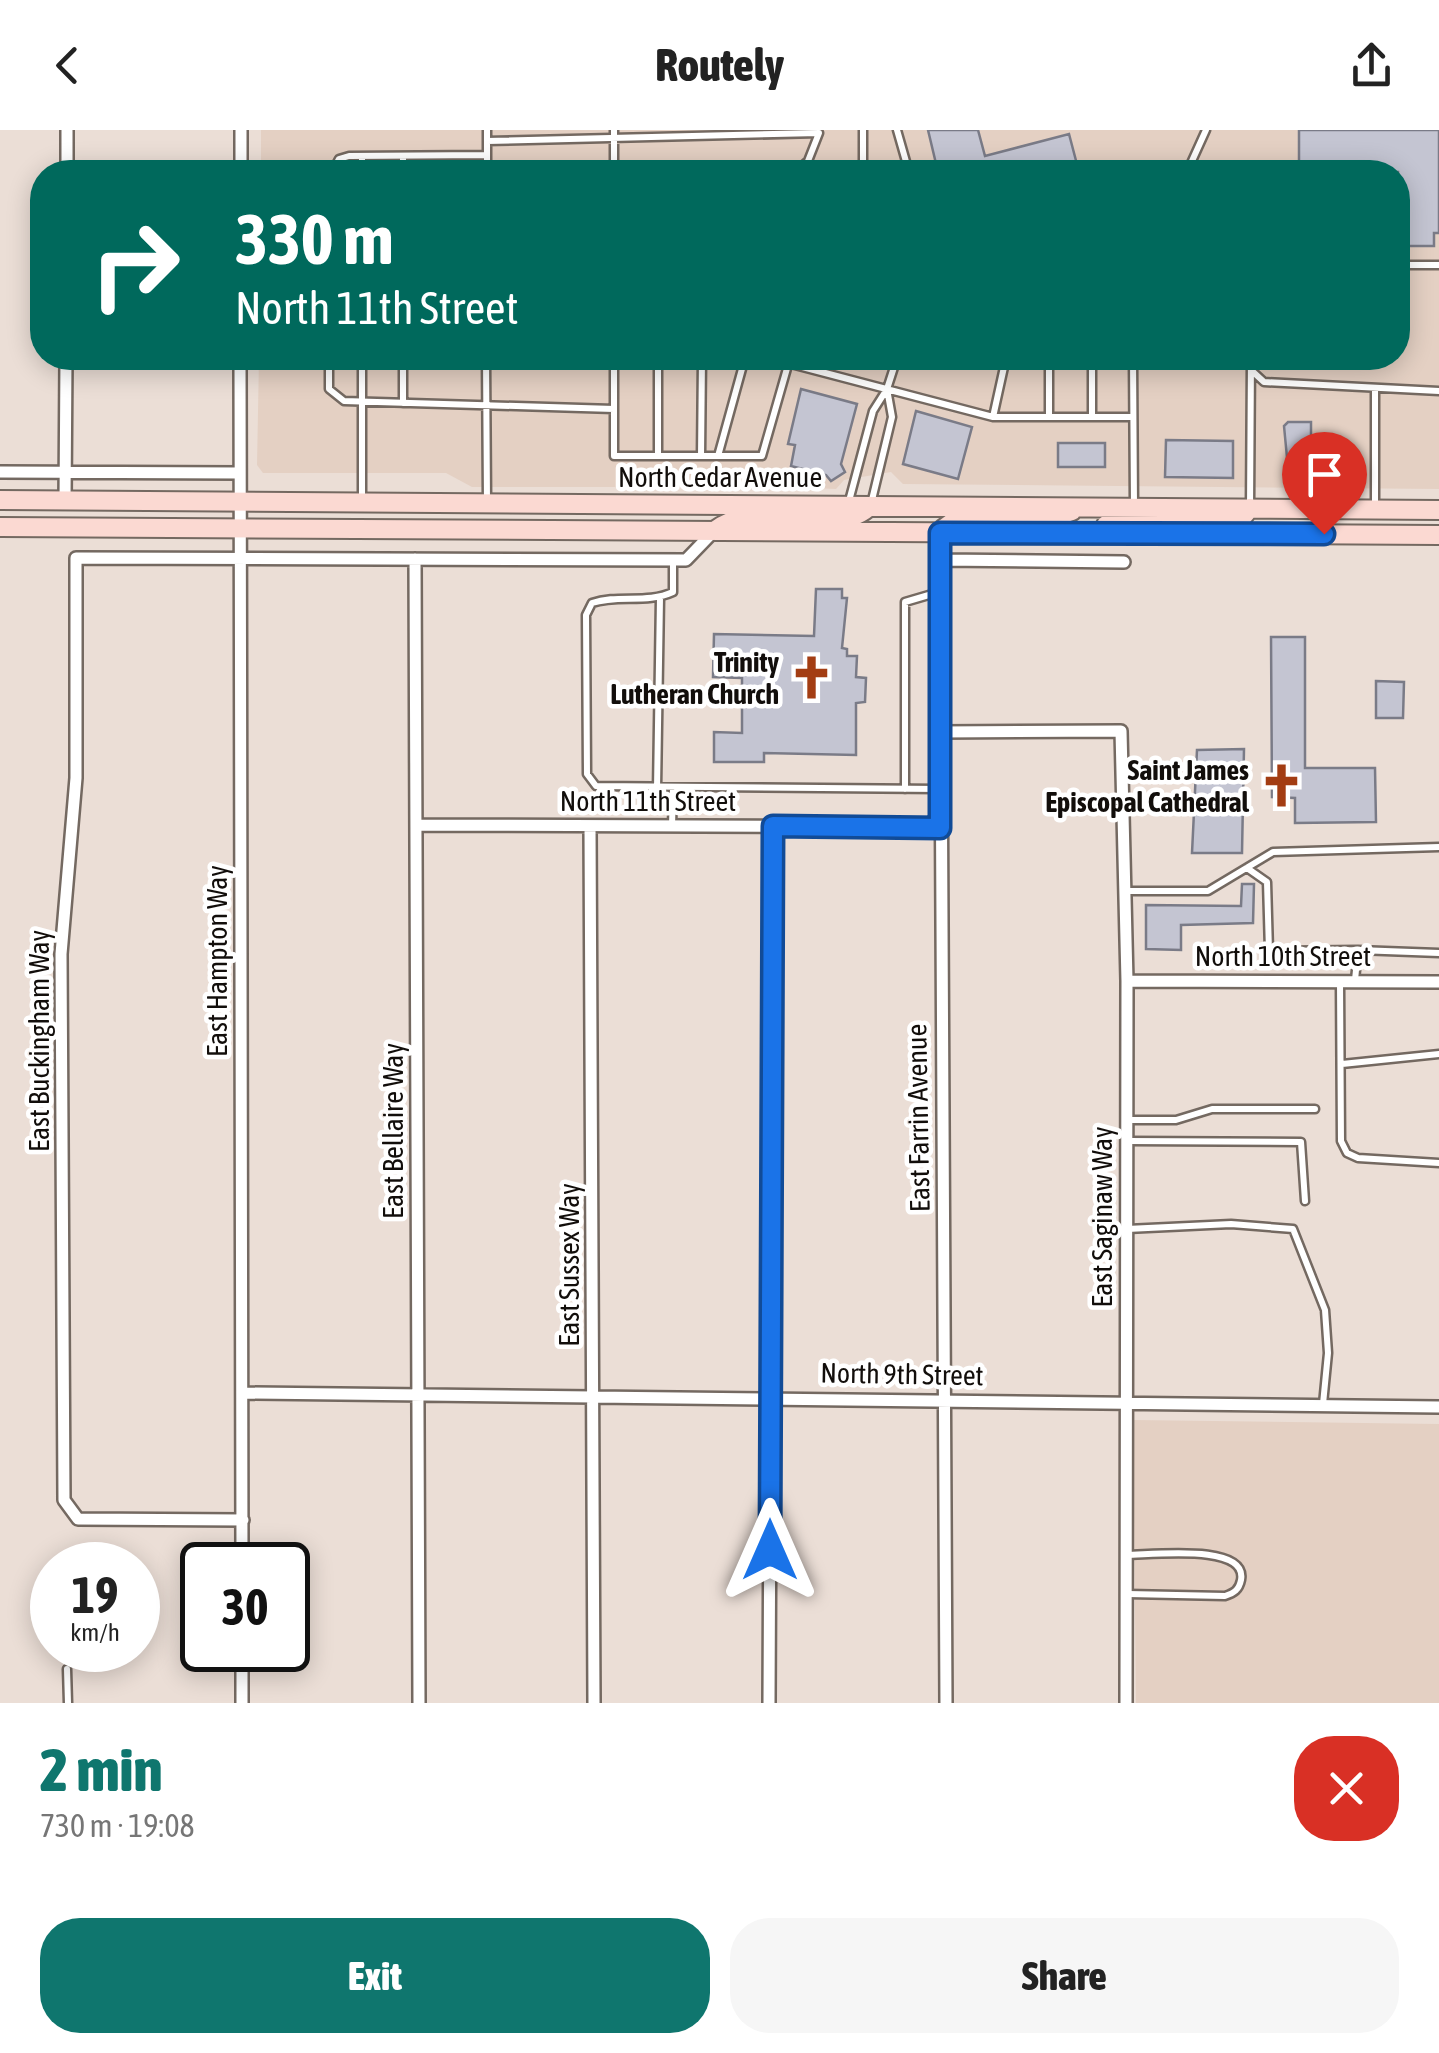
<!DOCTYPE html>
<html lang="en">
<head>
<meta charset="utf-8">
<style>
  :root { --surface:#fff; --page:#f6f6f6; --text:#222; --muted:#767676; --accent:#0f766e }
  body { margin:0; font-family:"Asap Condensed",sans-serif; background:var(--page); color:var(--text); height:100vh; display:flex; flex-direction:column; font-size:38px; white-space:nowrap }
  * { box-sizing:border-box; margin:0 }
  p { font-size:32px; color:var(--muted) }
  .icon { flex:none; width:55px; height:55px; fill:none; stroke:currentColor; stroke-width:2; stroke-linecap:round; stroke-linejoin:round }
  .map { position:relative; height:1573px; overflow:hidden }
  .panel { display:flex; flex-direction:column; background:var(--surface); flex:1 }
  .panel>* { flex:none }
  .guide { position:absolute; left:30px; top:30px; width:1380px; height:210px; border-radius:40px; box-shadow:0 5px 25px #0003; background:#00695c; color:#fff; overflow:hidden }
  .speed { position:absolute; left:30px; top:1412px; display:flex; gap:20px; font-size:50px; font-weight:700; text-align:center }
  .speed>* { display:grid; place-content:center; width:130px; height:130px; border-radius:50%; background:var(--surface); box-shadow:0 5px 25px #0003; line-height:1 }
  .speed small { font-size:25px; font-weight:400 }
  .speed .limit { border:5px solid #111; border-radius:15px; background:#fff; color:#111 }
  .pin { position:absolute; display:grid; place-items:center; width:85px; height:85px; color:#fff; margin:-102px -42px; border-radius:50% 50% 50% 0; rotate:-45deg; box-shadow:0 0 10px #0007 }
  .pin .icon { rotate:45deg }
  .me { position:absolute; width:110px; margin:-55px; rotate:0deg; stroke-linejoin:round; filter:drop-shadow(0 0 8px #0008) }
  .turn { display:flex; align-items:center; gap:35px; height:210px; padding:0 40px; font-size:45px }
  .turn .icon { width:130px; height:130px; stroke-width:2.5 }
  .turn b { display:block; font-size:70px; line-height:85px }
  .round { display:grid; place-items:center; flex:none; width:105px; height:105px; border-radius:40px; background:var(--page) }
  .summary { display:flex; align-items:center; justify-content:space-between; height:170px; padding:0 40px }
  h1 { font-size:60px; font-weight:800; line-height:75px; color:var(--accent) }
  .button { display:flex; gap:20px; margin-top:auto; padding:20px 40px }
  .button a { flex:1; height:115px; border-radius:40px; background:var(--accent); color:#fff; font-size:40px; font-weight:800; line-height:115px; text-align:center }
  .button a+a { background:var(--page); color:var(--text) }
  header { display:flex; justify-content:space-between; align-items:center; height:130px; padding:0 40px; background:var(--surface); font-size:45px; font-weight:800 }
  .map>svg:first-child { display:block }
  .built { fill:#e4d0c3 }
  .building { fill:#c4c5d2; stroke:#7a7b87; stroke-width:2.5 }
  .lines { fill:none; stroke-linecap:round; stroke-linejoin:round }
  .service-casing { stroke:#746961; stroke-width:11 }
  .minor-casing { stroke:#746961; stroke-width:16 }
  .secondary-casing { stroke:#746961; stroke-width:22 }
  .service { stroke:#fff; stroke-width:6 }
  .minor { stroke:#fff; stroke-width:11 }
  .secondary { stroke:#fbd9d2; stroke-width:18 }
  .route-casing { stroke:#114b97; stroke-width:25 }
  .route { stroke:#1a73e8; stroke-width:18 }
  .labels { text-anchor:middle; stroke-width:9; stroke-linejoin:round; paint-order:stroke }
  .street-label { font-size:28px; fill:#120e0b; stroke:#fff }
  .poi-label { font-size:28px; font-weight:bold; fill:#120e0b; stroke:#fff; text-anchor:end }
</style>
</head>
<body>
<header><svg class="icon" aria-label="back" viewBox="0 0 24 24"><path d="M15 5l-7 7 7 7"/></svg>Routely<svg class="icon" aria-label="share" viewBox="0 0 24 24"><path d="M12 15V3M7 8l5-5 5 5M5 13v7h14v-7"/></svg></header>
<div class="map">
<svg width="1439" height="1573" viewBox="0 0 1439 1573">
  <rect width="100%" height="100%" fill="#ebded6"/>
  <!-- built -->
  <path class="built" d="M261,0H1439V359L903,354L891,342L844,350L836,359L648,351L626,357H472L446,343H263L257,335L259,228H1398V42H261Z
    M1133,1290L1439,1294V1573H1136Z"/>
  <!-- building -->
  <path class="building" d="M928,0H978L985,26L1069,4L1079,42H938Z
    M1299,0H1439V103H1434V116H1398V42H1299Z
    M801,259L857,274L841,334L845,342L831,351L826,345L791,336L795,315L788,314Z
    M916,281L972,297L958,349L903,334Z
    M1288,292H1311V338H1288L1284,296Z
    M1166,310L1233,311V348L1165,347Z
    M1058,313H1105V337H1058Z
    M816,459H842V468H847L842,518L847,519V526H857L856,547L866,548L865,572L856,573V625L764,623V632H714V602L742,603V548L713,547L714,504L814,506Z
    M1271,507H1305V638H1375L1376,692L1295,693V668L1272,667Z
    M1376,551L1404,552L1403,588H1376Z
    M1244,619L1242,723H1192L1197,620Z
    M1242,754H1254L1253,793L1181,795V820L1146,819V775L1241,776Z"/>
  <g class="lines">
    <defs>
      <path id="service" d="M863,0V42
        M897,0L909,42
        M487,11L819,3L808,31L795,42
        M362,26V42
        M403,26V42
        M332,42L339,29L349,26L487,25
        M487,42V0
        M614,42V0
        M1187,42L1206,0
        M1398,135H1439
        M329,228V259L344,271L614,279
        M403,228V273
        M486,228L487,372
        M614,228V326H762L790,228
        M768,228L993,287H1133
        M1049,228V287
        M1092,228V287
        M1133,228L1134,376
        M1251,240L1264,252L1439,261
        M887,259L897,228
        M993,287L1006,228
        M658,326V228
        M701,326L702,228
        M718,326L745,228
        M362,371V228
        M849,371L873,281L887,259L892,287L871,374
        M1250,377L1251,228
        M1375,377V258
        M673,430V462C647,474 618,464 592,473L586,485L587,644L596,656L940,659
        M657,659L660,468
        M905,659V472L939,462
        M672,696L673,659
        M1247,738L1267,752L1269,821L1358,820
        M1126,761H1208L1273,722L1439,717
        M1355,850L1358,820L1439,823
        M1340,853L1341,1011L1347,1023L1358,1028L1439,1033
        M1342,934L1439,924
        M1128,990H1176L1212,979H1315
        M1128,1011L1301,1012L1305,1071
        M1127,1099L1231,1094L1293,1099L1325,1180L1328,1223L1323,1274
        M1127,1425C1151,1425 1248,1413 1241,1450C1239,1460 1234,1463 1225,1466L1128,1464
        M67,1539L68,1573"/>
      <path id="minor" d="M67,42V0
        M241,42V0
        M240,228L242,1435
        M0,342L240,343
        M65,371L66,228
        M940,403L946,1573
        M415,429L419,1573
        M940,430L1124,432
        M940,602L1121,601L1127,851L1126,1573
        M416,695L940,697
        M590,696L594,1573
        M1127,851L1439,852
        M244,1263L1439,1277
        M243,1390L78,1389L64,1370L61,824L76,648V428L686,430L714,401
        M242,1573V1520
        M769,1573L773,696"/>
      <path id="secondary" d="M0,370L1439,380
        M1106,395L1135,391L1230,392L1240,390L1250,378
        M0,397L1439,405
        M943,399L954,391H1042L1072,381
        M714,401C757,367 836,410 870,376"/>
    </defs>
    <!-- service casing -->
    <use href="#service" class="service-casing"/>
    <!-- minor casing -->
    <use href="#minor" class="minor-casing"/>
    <!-- secondary casing -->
    <use href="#secondary" class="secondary-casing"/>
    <!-- service -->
    <use href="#service" class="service"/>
    <!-- minor -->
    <use href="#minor" class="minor"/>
    <!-- secondary -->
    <use href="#secondary" class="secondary"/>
  </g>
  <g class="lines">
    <defs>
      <path id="route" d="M770,1420L773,696L940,698V403L1324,404"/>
    </defs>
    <!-- route casing -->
    <use href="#route" class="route-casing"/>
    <!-- route -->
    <use href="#route" class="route"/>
  </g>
  <!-- icons -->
  <defs>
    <symbol id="church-bare" viewBox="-9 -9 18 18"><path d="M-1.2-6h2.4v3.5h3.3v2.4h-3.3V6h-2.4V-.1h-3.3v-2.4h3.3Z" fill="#a33d13" stroke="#fff" stroke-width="2.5" paint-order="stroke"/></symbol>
  </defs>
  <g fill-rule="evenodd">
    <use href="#church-bare" x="780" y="516" width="63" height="63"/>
    <use href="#church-bare" x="1250" y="624" width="63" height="63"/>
  </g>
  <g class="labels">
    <!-- street labels -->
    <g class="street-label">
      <text x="720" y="357">North Cedar Avenue</text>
      <text x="648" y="681">North 11th Street</text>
      <text x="1283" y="836">North 10th Street</text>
      <text transform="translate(217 831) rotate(-90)" y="10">East Hampton Way</text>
      <text transform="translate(39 911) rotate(-90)" y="10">East Buckingham Way</text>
      <text transform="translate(918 988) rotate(-91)" y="10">East Farrin Avenue</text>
      <text transform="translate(393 1001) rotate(-90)" y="10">East Bellaire Way</text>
      <text transform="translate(1102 1087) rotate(-90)" y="10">East Saginaw Way</text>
      <text transform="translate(569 1135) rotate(-90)" y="10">East Sussex Way</text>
      <text transform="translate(902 1244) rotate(1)" y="10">North 9th Street</text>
    </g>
    <!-- poi labels -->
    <g class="poi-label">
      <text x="779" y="542">Trinity<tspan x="779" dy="32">Lutheran Church</tspan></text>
      <text x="1249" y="650">Saint James<tspan x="1249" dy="32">Episcopal Cathedral</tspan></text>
    </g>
  </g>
</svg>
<div class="speed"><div>19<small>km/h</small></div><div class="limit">30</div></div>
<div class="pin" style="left:1324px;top:404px;background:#d93025"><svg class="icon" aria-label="arrive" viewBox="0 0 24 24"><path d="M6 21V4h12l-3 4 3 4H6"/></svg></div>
<svg class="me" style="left:770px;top:1420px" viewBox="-20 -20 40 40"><path d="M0-17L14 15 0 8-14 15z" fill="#1a73e8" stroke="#fff" stroke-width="4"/></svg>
<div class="guide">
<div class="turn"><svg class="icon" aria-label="right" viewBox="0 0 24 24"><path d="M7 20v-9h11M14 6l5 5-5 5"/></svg><div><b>330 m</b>North 11th Street</div></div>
</div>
</div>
<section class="panel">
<div class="summary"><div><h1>2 min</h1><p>730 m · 19:08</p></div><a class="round" style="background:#d93025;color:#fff"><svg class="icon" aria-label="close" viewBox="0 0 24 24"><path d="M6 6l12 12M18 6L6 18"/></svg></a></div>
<div class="button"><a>Exit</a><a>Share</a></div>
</section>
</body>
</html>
